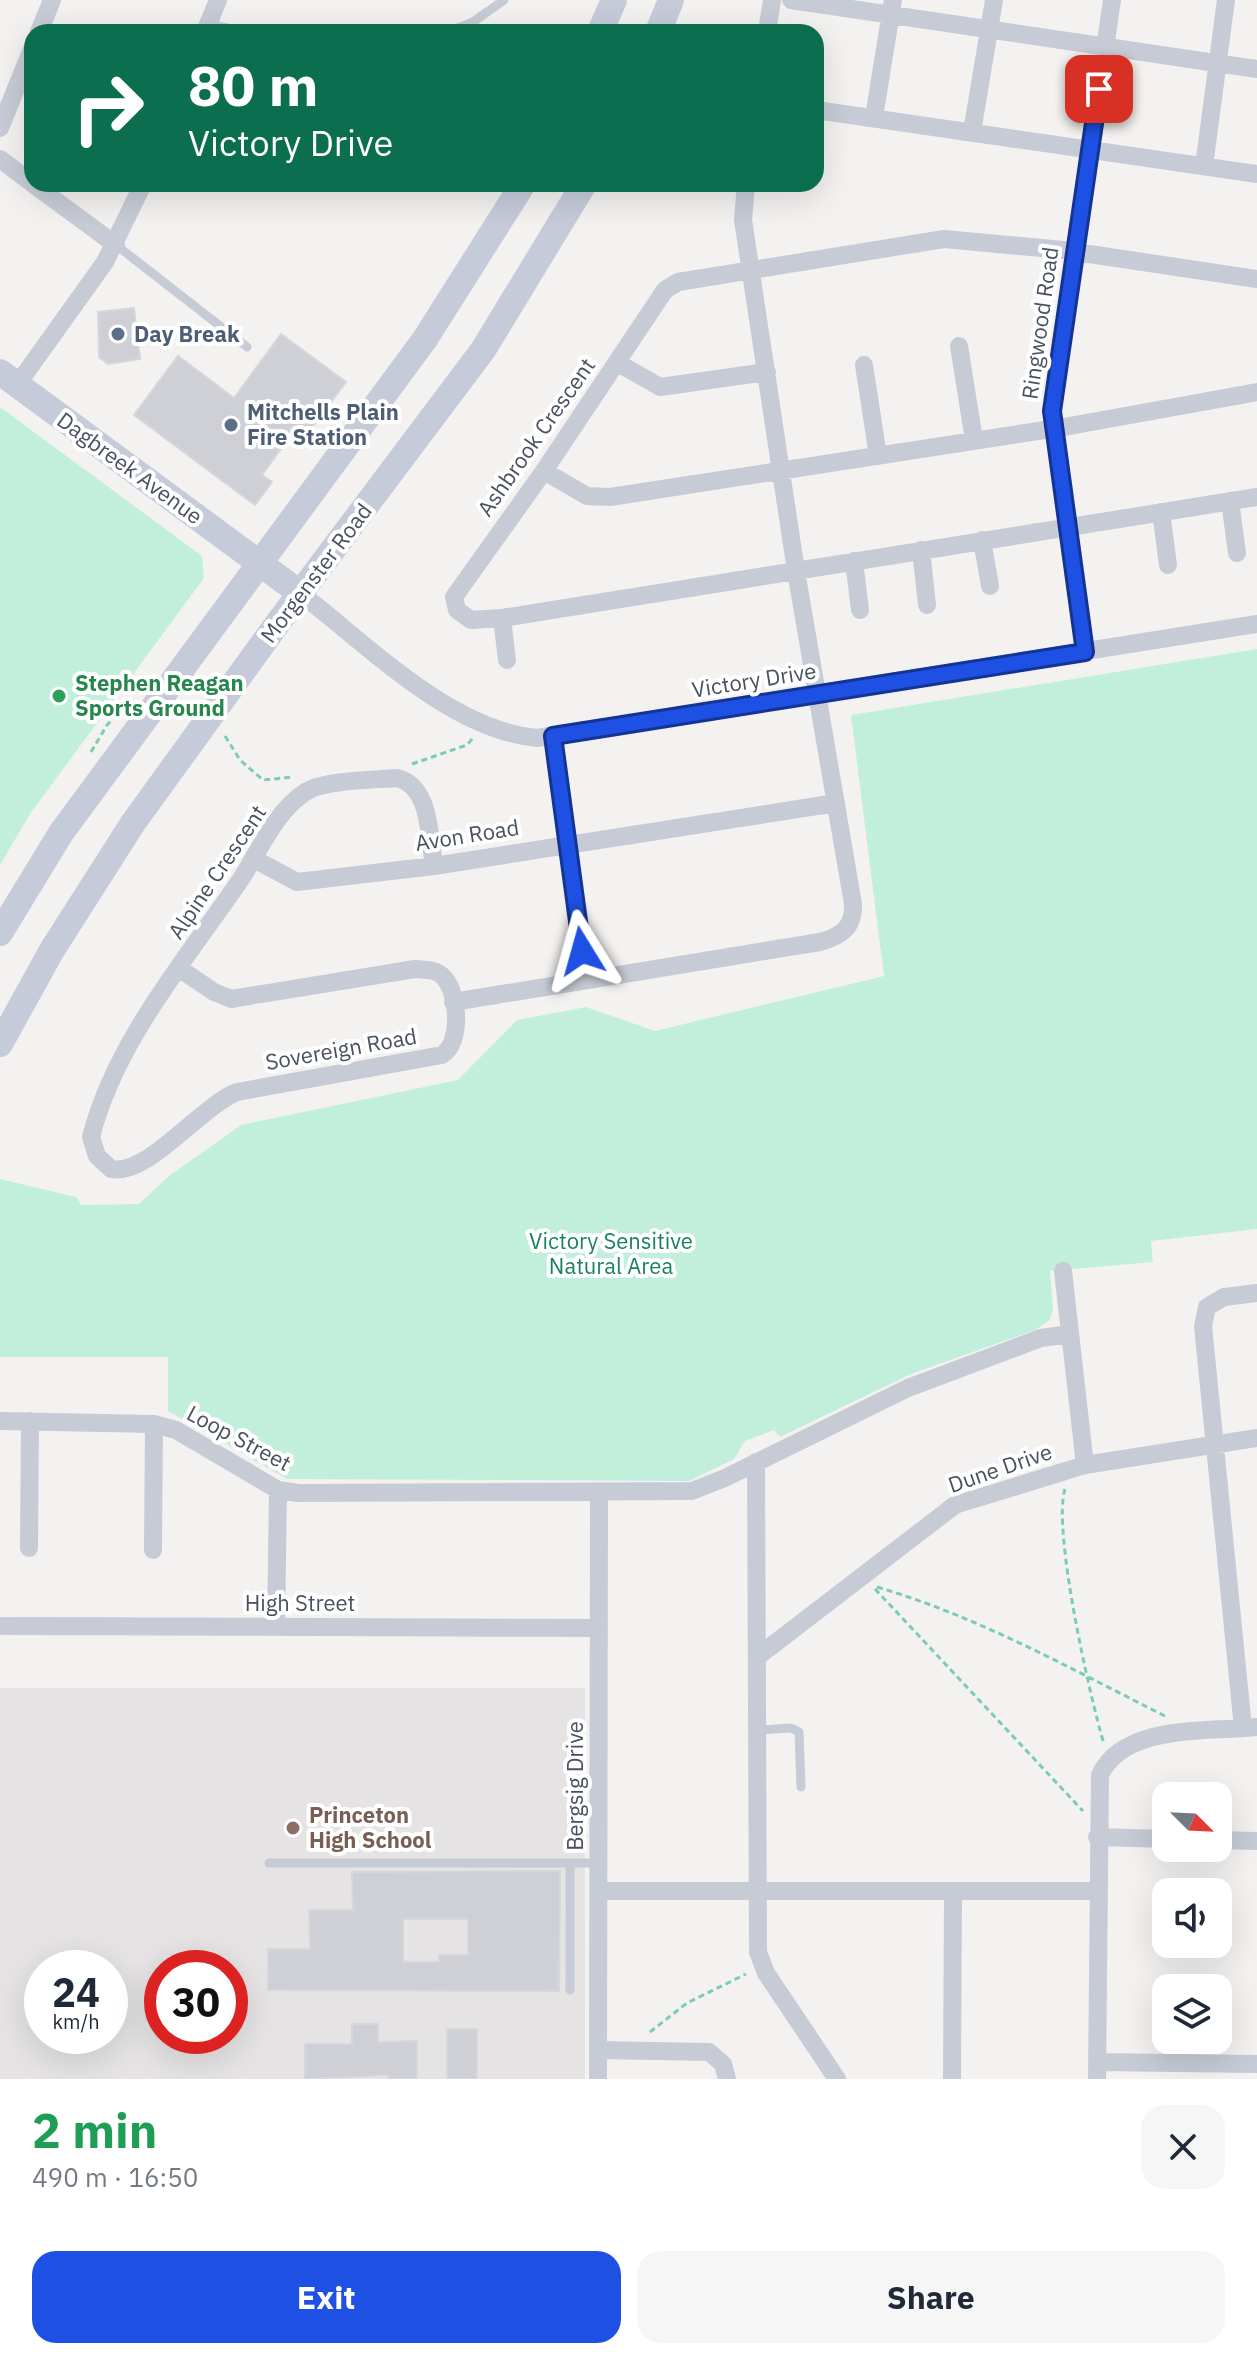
<!DOCTYPE html>
<html lang="en">
<head>
<meta charset="utf-8">
<style>
  :root { --surface:#fff; --page:#f6f6f7; --text:#1f2937; --muted:#747a83; --accent:#1d50e3 }
  body { margin:0; font-family:"IBM Plex Sans",sans-serif; background:var(--page); color:var(--text); height:100vh; display:flex; flex-direction:column; font-size:30px; white-space:nowrap }
  * { box-sizing:border-box; margin:0 }
  p { font-size:26px; color:var(--muted) }
  .icon { flex:none; width:44px; height:44px; fill:none; stroke:currentColor; stroke-width:2; stroke-linecap:round; stroke-linejoin:round }
  .map { position:relative; height:2079px; overflow:hidden }
  .sheet { display:flex; flex-direction:column; background:var(--surface); flex:1 }
  .sheet>* { flex:none }
  .banner { position:absolute; left:24px; top:24px; width:800px; height:168px; border-radius:24px; box-shadow:0 8px 32px #0002; background:#0b6e4f; color:#fff; overflow:hidden }
  .needle { width:52px; rotate:114deg }
  .buttons { position:absolute; left:1152px; top:1782px; display:grid; gap:16px }
  .buttons a { display:grid; place-items:center; width:80px; height:80px; border-radius:16px; background:var(--surface); box-shadow:0 8px 32px #0002; font-size:40px }
  .speed { position:absolute; left:24px; top:1950px; display:flex; gap:16px; font-size:40px; font-weight:700; text-align:center }
  .speed>* { display:grid; place-content:center; width:104px; height:104px; border-radius:50%; background:var(--surface); box-shadow:0 8px 32px #0002; line-height:1 }
  .speed small { font-size:20px; font-weight:400 }
  .speed .limit { border:12px solid #d22; background:#fff; color:#111 }
  .pin { position:absolute; display:grid; place-items:center; width:68px; height:68px; color:#fff; margin:-34px; border-radius:16px; box-shadow:0 4px 12px #0006 }
  .me { position:absolute; width:88px; margin:-44px; rotate:352deg; stroke-linejoin:round; filter:drop-shadow(0 0 6px #0008) }
  .turn { display:flex; align-items:center; gap:28px; height:168px; padding:0 32px; font-size:36px }
  .turn .icon { width:104px; height:104px; stroke-width:2.5 }
  .turn b { display:block; font-size:56px; line-height:68px }
  .round { display:grid; place-items:center; flex:none; width:84px; height:84px; border-radius:24px; background:var(--page) }
  .overview { display:flex; align-items:center; justify-content:space-between; height:136px; padding:0 32px }
  h1 { font-size:48px; font-weight:700; line-height:60px; color:#1e9e55 }
  .primary-button { display:flex; gap:16px; margin-top:auto; padding:16px 32px }
  .primary-button a { flex:1; height:92px; border-radius:24px; background:var(--accent); color:#fff; font-size:32px; font-weight:700; line-height:92px; text-align:center }
  .primary-button a+a { background:var(--page); color:var(--text) }
  .map>svg:first-child { display:block }
  .education { fill:#e5e3e3; fill-rule:evenodd }
  .green { fill:#c2efdb }
  .building { fill:#ced0d6; stroke:#d6d6dd; stroke-width:2; fill-rule:evenodd }
  .lines { fill:none; stroke-linecap:round; stroke-linejoin:round }
  .path { stroke:#7acdb3; stroke-width:3; stroke-dasharray:6 4; stroke-linecap:butt }
  .lane { stroke:#c6cbd6; stroke-width:9 }
  .street { stroke:#c6cbd6; stroke-width:18 }
  .secondary { stroke:#c5cbd9; stroke-width:26 }
  .route-casing { stroke:#133494; stroke-width:20 }
  .route { stroke:#1d50e3; stroke-width:14 }
  .service-dot { fill:#5c6f8a; stroke:#fff; stroke-width:3 }
  .leisure-dot { fill:#2e9e5b; stroke:#fff; stroke-width:3 }
  .education-dot { fill:#8d6e63; stroke:#fff; stroke-width:3 }
  .labels { text-anchor:middle; stroke-width:8; stroke-linejoin:round; paint-order:stroke }
  .street-label { font-size:22px; fill:#49515f; stroke:#fff }
  .service-label { font-size:22px; font-weight:bold; fill:#4e5e75; stroke:#fff; text-anchor:start }
  .leisure-label { font-size:22px; font-weight:bold; fill:#27864d; stroke:#fff; text-anchor:start }
  .park-label { font-size:22px; fill:#19815f; stroke:#fff }
  .education-label { font-size:22px; font-weight:bold; fill:#785e54; stroke:#fff; text-anchor:start }
</style>
</head>
<body>
<div class="map">
<svg width="1257" height="2079" viewBox="0 0 1257 2079">
  <rect width="100%" height="100%" fill="#f4f2f1"/>
  <!-- education -->
  <path class="education" d="M0,1688H585V2079H0ZM42,1968H110V2036H42ZM162,1968H230V2036H162Z"/>
  <!-- green -->
  <path class="green" d="M0,407L202,556L204,578L30,814L0,865Z
    M1257,649V1229L1151,1241L1153,1262L1050,1271L1053,1310L1049,1321L1035,1330L911,1374L780,1437L774,1430L745,1441L734,1459L689,1481L287,1479L168,1411V1357H0V1179L76,1197L81,1205L139,1204L169,1176L241,1125L458,1080L517,1020L586,1007L655,1031L884,976L851,715Z"/>
  <!-- building -->
  <path class="building" d="M134,308L140,359L108,364L99,357L98,312Z
    M281,334L346,382L302,441L292,434L262,475L272,482L255,505L134,415L178,356L234,398Z
    M560,1871L559,1991L268,1990V1949H310L309,1910H353L352,1872ZM403,1919H468V1955H439V1962H403Z
    M352,2024H378V2042L417,2041V2079H388V2075L305,2079V2044H352Z
    M447,2029H477V2079H447Z"/>
  <g class="lines">
    <!-- path -->
    <path class="path" d="M225,736L240,760L263,780L293,777
      M91,752L107,725L125,707
      M412,764L467,745L473,738
      M1065,1489C1052,1529 1090,1698 1104,1744
      M877,1587C979,1617 1071,1669 1165,1716
      M875,1589L1083,1811
      M650,2032L687,2003L746,1974"/>
    <!-- lane -->
    <path class="lane" d="M208,24L245,32
      M448,32L473,22L504,0
      M116,245L247,347
      M757,1730L791,1728L799,1732L801,1787
      M269,1863H599
      M570,1990V1864"/>
    <!-- street -->
    <path class="street" d="M791,0L1257,69
      M39,32L52,0
      M205,32L218,0
      M767,32L772,0
      M816,110L1257,174
      M874,117L893,0
      M0,128L32,49
      M972,132L994,0
      M0,159L32,183
      M1204,166L1226,0
      M33,184L116,245
      M959,346L974,440
      M618,363L660,387L767,372
      M864,365L878,456
      M17,385L105,262L143,184
      M544,471L587,496L610,497L1064,427L1257,392
      M1230,501L1237,553
      M1161,512L1168,565
      M982,540L990,586
      M921,550L927,605
      M854,561L860,610
      M300,593C368,645 450,730 537,738L1257,624
      M502,618L1257,497
      M1085,652L1052,411L1112,0
      M507,660L502,618L471,620L457,610L454,597L544,471L665,290L678,282L944,239L1063,250L1257,279
      M553,736L586,978
      M254,859L297,882L434,866L836,803
      M180,969L214,992L231,999L415,969C423,970 433,969 440,974C459,987 463,1043 442,1055L237,1092C201,1106 147,1177 111,1169L97,1156L91,1137C115,1042 187,958 241,879C259,851 277,809 307,791C326,780 374,780 397,778C431,786 429,837 434,866
      M453,1002L820,942C841,936 854,928 853,904L796,571L743,220L746,184
      M1063,1271L1085,1465
      M0,1421L154,1424L176,1430L278,1490L298,1493L692,1491L725,1478L908,1388L1041,1338L1070,1334
      M756,1462L758,1952L766,1973L837,2079
      M29,1548L30,1421
      M153,1550L154,1424
      M0,1626L599,1628
      M276,1627L278,1490
      M757,1657L955,1505L1085,1465L1257,1438
      M1243,1728L1203,1326L1207,1307L1224,1297L1257,1293
      M1097,1837L1166,1839
      M1218,1840L1257,1841
      M599,1891H1097
      M598,2050L709,2052L723,2064L727,2079
      M1097,2062L1257,2064
      M598,2079L599,1493
      M952,2079L953,1892
      M1097,2079L1100,1775C1124,1724 1207,1732 1257,1727"/>
    <!-- secondary -->
    <path class="secondary" d="M600,32L614,0
      M658,32L671,0
      M0,372L300,593
      M0,933L61,833L425,339L523,184
      M0,1044L52,950L133,823L280,620L483,350L584,184"/>
  </g>
  <g class="lines">
    <defs>
      <path id="route" d="M582,951L553,736L1085,652L1052,411L1099,89"/>
    </defs>
    <!-- route casing -->
    <use href="#route" class="route-casing"/>
    <!-- route -->
    <use href="#route" class="route"/>
  </g>
  <!-- markers -->
  <g class="service-dot">
    <circle cx="118" cy="334" r="8"/>
    <circle cx="231" cy="425" r="8"/>
  </g>
  <circle class="leisure-dot" cx="59" cy="696" r="8"/>
  <circle class="education-dot" cx="293" cy="1828" r="8"/>
  <g class="labels">
    <!-- street labels -->
    <g class="street-label">
      <text transform="translate(1040 323) rotate(-82)" y="8">Ringwood Road</text>
      <text transform="translate(536 437) rotate(-55)" y="8">Ashbrook Crescent</text>
      <text transform="translate(130 468) rotate(36)" y="8">Dagbreek Avenue</text>
      <text transform="translate(316 573) rotate(-53)" y="8">Morgenster Road</text>
      <text transform="translate(754 680) rotate(-9)" y="8">Victory Drive</text>
      <text transform="translate(467 835) rotate(-9)" y="8">Avon Road</text>
      <text transform="translate(217 872) rotate(-56)" y="8">Alpine Crescent</text>
      <text transform="translate(341 1049) rotate(-10)" y="8">Sovereign Road</text>
      <text transform="translate(239 1438) rotate(28)" y="8">Loop Street</text>
      <text transform="translate(1000 1468) rotate(-19)" y="8">Dune Drive</text>
      <text x="300" y="1611">High Street</text>
      <text transform="translate(575 1786) rotate(-90)" y="8">Bergsig Drive</text>
    </g>
    <!-- service labels -->
    <g class="service-label">
      <text x="134" y="342">Day Break</text>
      <text x="247" y="420">Mitchells Plain<tspan x="247" dy="25">Fire Station</tspan></text>
    </g>
    <!-- leisure labels -->
    <g class="leisure-label">
      <text x="75" y="691">Stephen Reagan<tspan x="75" dy="25">Sports Ground</tspan></text>
    </g>
    <!-- park labels -->
    <g class="park-label">
      <text x="611" y="1249">Victory Sensitive<tspan x="611" dy="25">Natural Area</tspan></text>
    </g>
    <!-- education labels -->
    <g class="education-label">
      <text x="309" y="1823">Princeton<tspan x="309" dy="25">High School</tspan></text>
    </g>
  </g>
</svg>
<div class="buttons">
<a><svg class="needle" viewBox="-14 -14 28 28"><path d="M0-13l5 13h-10z" fill="#e53935"/><path d="M0 13l5-13h-10z" fill="#747a83"/></svg></a>
<a><svg class="icon" aria-label="sound" viewBox="0 0 24 24"><path d="M4 9h4l5-4v14l-5-4H4zM17 9q2 3 0 6"/></svg></a>
<a><svg class="icon" aria-label="layers" viewBox="0 0 24 24"><path d="M12 4l9 5-9 5-9-5zM3 14l9 5 9-5"/></svg></a>
</div>
<div class="speed"><div>24<small>km/h</small></div><div class="limit">30</div></div>
<div class="pin" style="left:1099px;top:89px;background:#d93025"><svg class="icon" aria-label="arrive" viewBox="0 0 24 24"><path d="M6 21V4h12l-3 4 3 4H6"/></svg></div>
<svg class="me" style="left:582px;top:951px" viewBox="-20 -20 40 40"><path d="M0-17L14 15 0 8-14 15z" fill="#1d50e3" stroke="#fff" stroke-width="4"/></svg>
<div class="banner">
<div class="turn"><svg class="icon" aria-label="right" viewBox="0 0 24 24"><path d="M7 20v-9h11M14 6l5 5-5 5"/></svg><div><b>80 m</b>Victory Drive</div></div>
</div>
</div>
<section class="sheet">
<div class="overview"><div><h1>2 min</h1><p>490 m · 16:50</p></div><a class="round"><svg class="icon" aria-label="close" viewBox="0 0 24 24"><path d="M6 6l12 12M18 6L6 18"/></svg></a></div>
<div class="primary-button"><a>Exit</a><a>Share</a></div>
</section>
</body>
</html>
